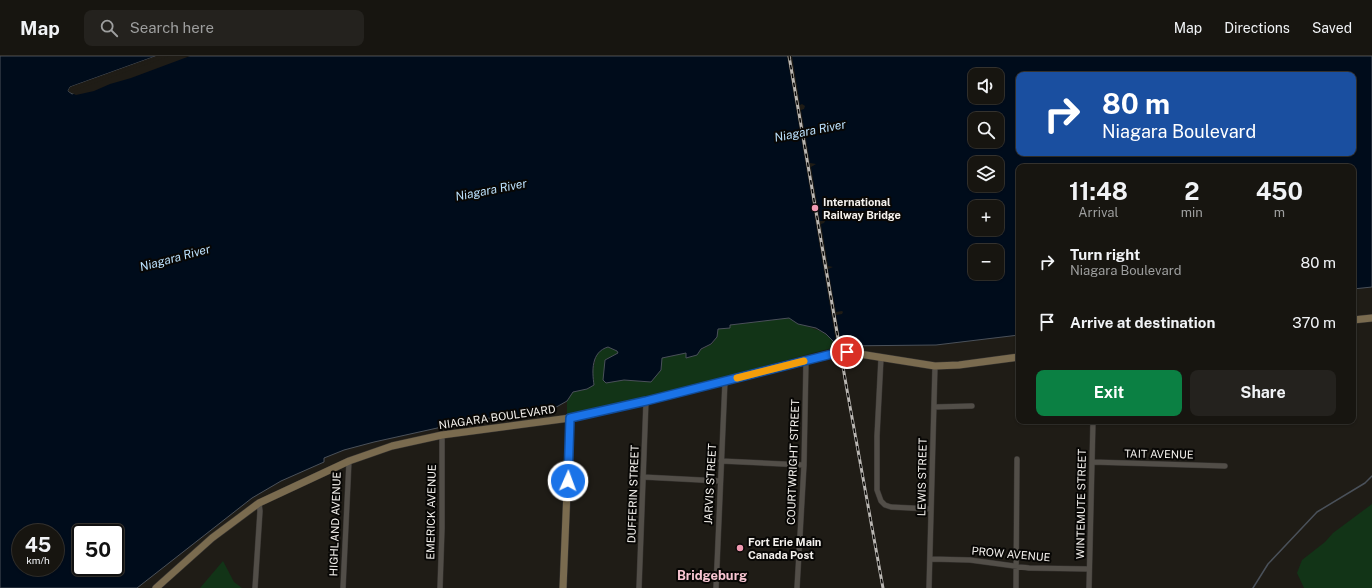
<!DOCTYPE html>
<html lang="en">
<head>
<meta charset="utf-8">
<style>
  :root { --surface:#171510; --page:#24221e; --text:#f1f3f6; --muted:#9e9f9f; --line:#363430; --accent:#0b8043 }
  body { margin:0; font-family:"Public Sans",sans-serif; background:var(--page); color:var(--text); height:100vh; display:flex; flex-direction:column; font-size:15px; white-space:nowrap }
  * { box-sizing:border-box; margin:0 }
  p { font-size:13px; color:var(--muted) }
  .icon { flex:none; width:22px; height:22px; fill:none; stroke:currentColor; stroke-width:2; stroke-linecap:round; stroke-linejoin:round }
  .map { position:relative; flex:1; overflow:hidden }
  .side { position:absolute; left:1016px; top:108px; width:340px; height:260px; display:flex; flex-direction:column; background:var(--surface); border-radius:8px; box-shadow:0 1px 3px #0004,0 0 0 1px var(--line) }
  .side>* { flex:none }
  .hud { position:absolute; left:1016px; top:16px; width:340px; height:84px; border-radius:8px; box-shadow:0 1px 3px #0004,0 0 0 1px var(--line); background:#1a4fa0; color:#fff; overflow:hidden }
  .tools { position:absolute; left:968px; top:12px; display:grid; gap:8px }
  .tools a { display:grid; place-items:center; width:36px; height:36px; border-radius:8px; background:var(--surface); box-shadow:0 1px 3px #0004,0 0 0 1px var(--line); font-size:20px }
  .speed { position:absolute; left:12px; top:468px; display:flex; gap:8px; font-size:20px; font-weight:700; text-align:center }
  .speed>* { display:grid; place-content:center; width:52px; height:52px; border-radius:50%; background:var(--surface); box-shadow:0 1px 3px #0004,0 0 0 1px var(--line); line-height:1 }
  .speed small { font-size:10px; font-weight:400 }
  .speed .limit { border:2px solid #111; border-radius:6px; background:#fff; color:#111 }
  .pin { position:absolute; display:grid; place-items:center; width:34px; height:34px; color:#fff; margin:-17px; border:2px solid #fff; border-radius:50%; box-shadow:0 1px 4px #0007 }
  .me { position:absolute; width:44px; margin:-22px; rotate:2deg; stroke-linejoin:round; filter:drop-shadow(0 0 3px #0008) }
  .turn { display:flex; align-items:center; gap:14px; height:84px; padding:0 20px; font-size:18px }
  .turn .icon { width:52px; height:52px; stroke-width:2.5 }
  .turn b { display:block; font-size:28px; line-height:34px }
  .eta { display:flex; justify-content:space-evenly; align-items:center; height:68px; text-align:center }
  .eta b { font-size:24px; font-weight:700; line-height:28px }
  .primary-button { display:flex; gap:8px; margin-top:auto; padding:8px 20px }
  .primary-button a { flex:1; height:46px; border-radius:8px; background:var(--accent); color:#fff; font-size:16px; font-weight:700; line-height:46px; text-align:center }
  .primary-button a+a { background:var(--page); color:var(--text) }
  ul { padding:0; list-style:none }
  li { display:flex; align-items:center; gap:12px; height:60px; padding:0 20px }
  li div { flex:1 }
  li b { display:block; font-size:15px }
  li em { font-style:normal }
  header { display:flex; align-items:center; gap:24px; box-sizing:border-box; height:56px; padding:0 20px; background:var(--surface); border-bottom:1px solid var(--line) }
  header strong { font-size:19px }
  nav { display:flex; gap:22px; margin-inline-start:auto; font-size:14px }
  .search { width:280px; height:36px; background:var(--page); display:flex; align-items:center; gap:10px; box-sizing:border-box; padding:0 14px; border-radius:8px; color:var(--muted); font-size:15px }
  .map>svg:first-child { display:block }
  .green { fill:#123417 }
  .water { fill:#000c1b; stroke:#4a515a; fill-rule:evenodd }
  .pier { fill:#1f1c16 }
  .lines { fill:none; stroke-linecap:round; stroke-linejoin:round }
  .stream { stroke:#4a515a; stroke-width:1.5 }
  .minor-casing { stroke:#383532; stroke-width:6 }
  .secondary-casing { stroke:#383532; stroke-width:8 }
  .minor { stroke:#524e48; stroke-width:5 }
  .secondary { stroke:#7a6b4f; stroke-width:7 }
  .rail-casing { stroke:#b9b6b2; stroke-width:3 }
  .rail { stroke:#080705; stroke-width:1.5; stroke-dasharray:4.5; stroke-linecap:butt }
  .route-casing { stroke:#114b97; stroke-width:10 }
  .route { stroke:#1a73e8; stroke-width:7 }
  .slow { stroke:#f59e0b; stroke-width:7 }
  .poi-dot { fill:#f19ab2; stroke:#080705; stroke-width:1.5 }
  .labels { text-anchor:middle; stroke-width:4; stroke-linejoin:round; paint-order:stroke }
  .poi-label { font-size:11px; font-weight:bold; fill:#f5f2ee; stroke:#080705; text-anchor:start }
  .street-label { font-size:11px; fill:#f5f2ee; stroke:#080705 }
  .water-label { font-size:12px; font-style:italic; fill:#bce1fc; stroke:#080705 }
  .quarter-label { font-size:13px; font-weight:bold; fill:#f9c6d3; stroke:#080705 }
</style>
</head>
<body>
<header>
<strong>Map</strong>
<div class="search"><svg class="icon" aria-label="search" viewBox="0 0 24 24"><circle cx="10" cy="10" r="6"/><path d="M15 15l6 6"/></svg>Search here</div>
<nav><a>Map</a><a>Directions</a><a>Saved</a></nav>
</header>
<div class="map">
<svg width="1372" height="532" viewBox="0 0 1372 532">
  <rect width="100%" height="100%" fill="#1f1c16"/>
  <!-- green -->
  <path class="green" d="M789,262C806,274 826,270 836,291L612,351L567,361V345L573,336L587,333L592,319L596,300L599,295L608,291L617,295L618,297L605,304L606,327L624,324L651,326L659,315L662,302L686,297V302L712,288L717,281L718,273L729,272L730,269Z
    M1372,448V532H1304L1297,517L1302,504L1325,486L1333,477Z
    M223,505L234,526L242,532H200Z"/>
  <!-- water -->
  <path class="water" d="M0,0H156L70,31L68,35L72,38L175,0H1372V231L1353,233V111H1019V279L936,289L838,290L826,278L816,272L798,268L789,262L730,269V272L718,273L717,281L711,288L701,293L697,299L686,302V297L662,302L661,314L651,326L624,324L606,327L603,324L605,304L618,297L617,295L608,291C591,296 592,315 594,329L587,333L573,336L567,345L551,354L519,360L478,363L374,386L344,394L324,402V406L281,425L252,442L137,532H0ZM975,19H997V41H975ZM1019,19H1353V97H1019ZM975,63H997V85H975ZM975,107H997V129H975ZM975,151H997V173H975ZM975,195H997V217H975ZM21,477H55V511H21ZM81,477H115V511H81Z"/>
  <!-- pier -->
  <path class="pier" d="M156,0H158L156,2L71,32L70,34L72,35L170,0H190L131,22L110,28L94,35L76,39L68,35L70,31Z
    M787,0H792L800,49L802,48L805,50L804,53L801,54L810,107L816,108L811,111L820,165H825L824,167L821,168L828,210L833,211L828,213L836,256L842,255L843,256L842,258L836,259L842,292L837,291Z"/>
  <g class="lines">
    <!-- stream -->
    <path class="stream" d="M1253,532L1268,508L1317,456L1365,427L1372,420"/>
    <defs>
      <path id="minor" d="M881,302L877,380V434L881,445L885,449L891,451L931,453
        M934,351L972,350
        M721,405L804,409
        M1092,406L1225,410
        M643,421L720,425
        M930,503L970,504L1029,512L1089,513
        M255,532L260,455L259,447
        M343,532L349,405
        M440,532L442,473V379
        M639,532L646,345
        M716,532L725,325
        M797,532L804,409L806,305
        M929,532L935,310
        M1016,532L1017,403
        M1089,532L1093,365"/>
      <path id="secondary" d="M1353,264L1372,262
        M156,532L212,482L259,447L349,405L392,390L442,379L570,362L646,345L836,297L847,296L935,310L959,309L1019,301
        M563,532L570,362"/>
    </defs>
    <!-- minor casing -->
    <use href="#minor" class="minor-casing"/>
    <!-- secondary casing -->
    <use href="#secondary" class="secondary-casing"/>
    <!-- minor -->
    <use href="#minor" class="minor"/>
    <!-- secondary -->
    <use href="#secondary" class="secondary"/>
    <defs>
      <path id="rail" d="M789,0L847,334L883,532"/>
    </defs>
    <!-- rail casing -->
    <use href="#rail" class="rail-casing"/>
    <!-- rail -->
    <use href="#rail" class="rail"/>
  </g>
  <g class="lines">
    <defs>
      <path id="route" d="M568,425L570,362L646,345L836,297L847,296"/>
    </defs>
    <!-- route casing -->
    <use href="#route" class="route-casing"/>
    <!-- route -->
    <use href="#route" class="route"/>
    <!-- slow -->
    <path class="slow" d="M737,322L804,305"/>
  </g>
  <!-- markers -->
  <g class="poi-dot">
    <circle cx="815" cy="152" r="4"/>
    <circle cx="740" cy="492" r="4"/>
  </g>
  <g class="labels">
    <!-- poi labels -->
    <g class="poi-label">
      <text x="823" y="150">International<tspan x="823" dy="13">Railway Bridge</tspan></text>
      <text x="748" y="490">Fort Erie Main<tspan x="748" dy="13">Canada Post</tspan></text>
    </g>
    <!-- street labels -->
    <g class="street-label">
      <text transform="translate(497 361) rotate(-8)" y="4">NIAGARA BOULEVARD</text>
      <text transform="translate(1159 398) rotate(1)" y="4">TAIT AVENUE</text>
      <text transform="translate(793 406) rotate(-88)" y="4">COURTWRIGHT STREET</text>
      <text transform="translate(922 421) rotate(-89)" y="4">LEWIS STREET</text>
      <text transform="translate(710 428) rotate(-87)" y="4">JARVIS STREET</text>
      <text transform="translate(633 438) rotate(-88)" y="4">DUFFERIN STREET</text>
      <text transform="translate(1081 448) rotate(-89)" y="4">WINTEMUTE STREET</text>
      <text transform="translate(431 456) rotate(-89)" y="4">EMERICK AVENUE</text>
      <text transform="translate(335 468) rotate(-88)" y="4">HIGHLAND AVENUE</text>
      <text transform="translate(1011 498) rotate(5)" y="4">PROW AVENUE</text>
    </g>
    <!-- water labels -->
    <g class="water-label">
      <text transform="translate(810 75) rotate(-11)" y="4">Niagara River</text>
      <text transform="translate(491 134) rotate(-11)" y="4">Niagara River</text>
      <text transform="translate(175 202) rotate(-15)" y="4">Niagara River</text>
    </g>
    <!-- quarter labels -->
    <g class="quarter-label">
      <text x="712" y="524">Bridgeburg</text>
    </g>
  </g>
</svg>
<div class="tools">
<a><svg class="icon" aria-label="sound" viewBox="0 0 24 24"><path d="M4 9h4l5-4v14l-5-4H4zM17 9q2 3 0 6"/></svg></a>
<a><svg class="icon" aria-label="search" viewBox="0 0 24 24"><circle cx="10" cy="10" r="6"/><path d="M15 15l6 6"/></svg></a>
<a><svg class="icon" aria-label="layers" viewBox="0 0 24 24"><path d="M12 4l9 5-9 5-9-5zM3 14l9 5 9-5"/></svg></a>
<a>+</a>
<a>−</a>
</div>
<div class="speed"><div>45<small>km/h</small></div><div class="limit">50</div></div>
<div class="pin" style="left:847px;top:296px;background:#d93025"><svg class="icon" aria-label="arrive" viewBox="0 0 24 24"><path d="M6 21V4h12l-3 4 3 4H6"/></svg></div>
<svg class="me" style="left:568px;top:425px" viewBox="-20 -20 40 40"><circle r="17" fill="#1a73e8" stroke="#fff" stroke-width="3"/><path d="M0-11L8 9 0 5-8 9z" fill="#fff"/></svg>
<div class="hud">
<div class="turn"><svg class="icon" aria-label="right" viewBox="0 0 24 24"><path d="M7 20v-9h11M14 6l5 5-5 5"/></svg><div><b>80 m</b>Niagara Boulevard</div></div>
</div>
<section class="side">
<div class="eta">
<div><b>11:48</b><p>Arrival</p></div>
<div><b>2</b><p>min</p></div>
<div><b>450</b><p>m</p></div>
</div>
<ul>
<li><svg class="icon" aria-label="right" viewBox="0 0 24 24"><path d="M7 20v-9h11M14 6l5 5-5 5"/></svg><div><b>Turn right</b><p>Niagara Boulevard</p></div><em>80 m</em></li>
<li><svg class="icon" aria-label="arrive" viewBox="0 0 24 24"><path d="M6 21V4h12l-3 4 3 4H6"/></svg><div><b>Arrive at destination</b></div><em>370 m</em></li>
</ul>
<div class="primary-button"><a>Exit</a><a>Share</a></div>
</section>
</div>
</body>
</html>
